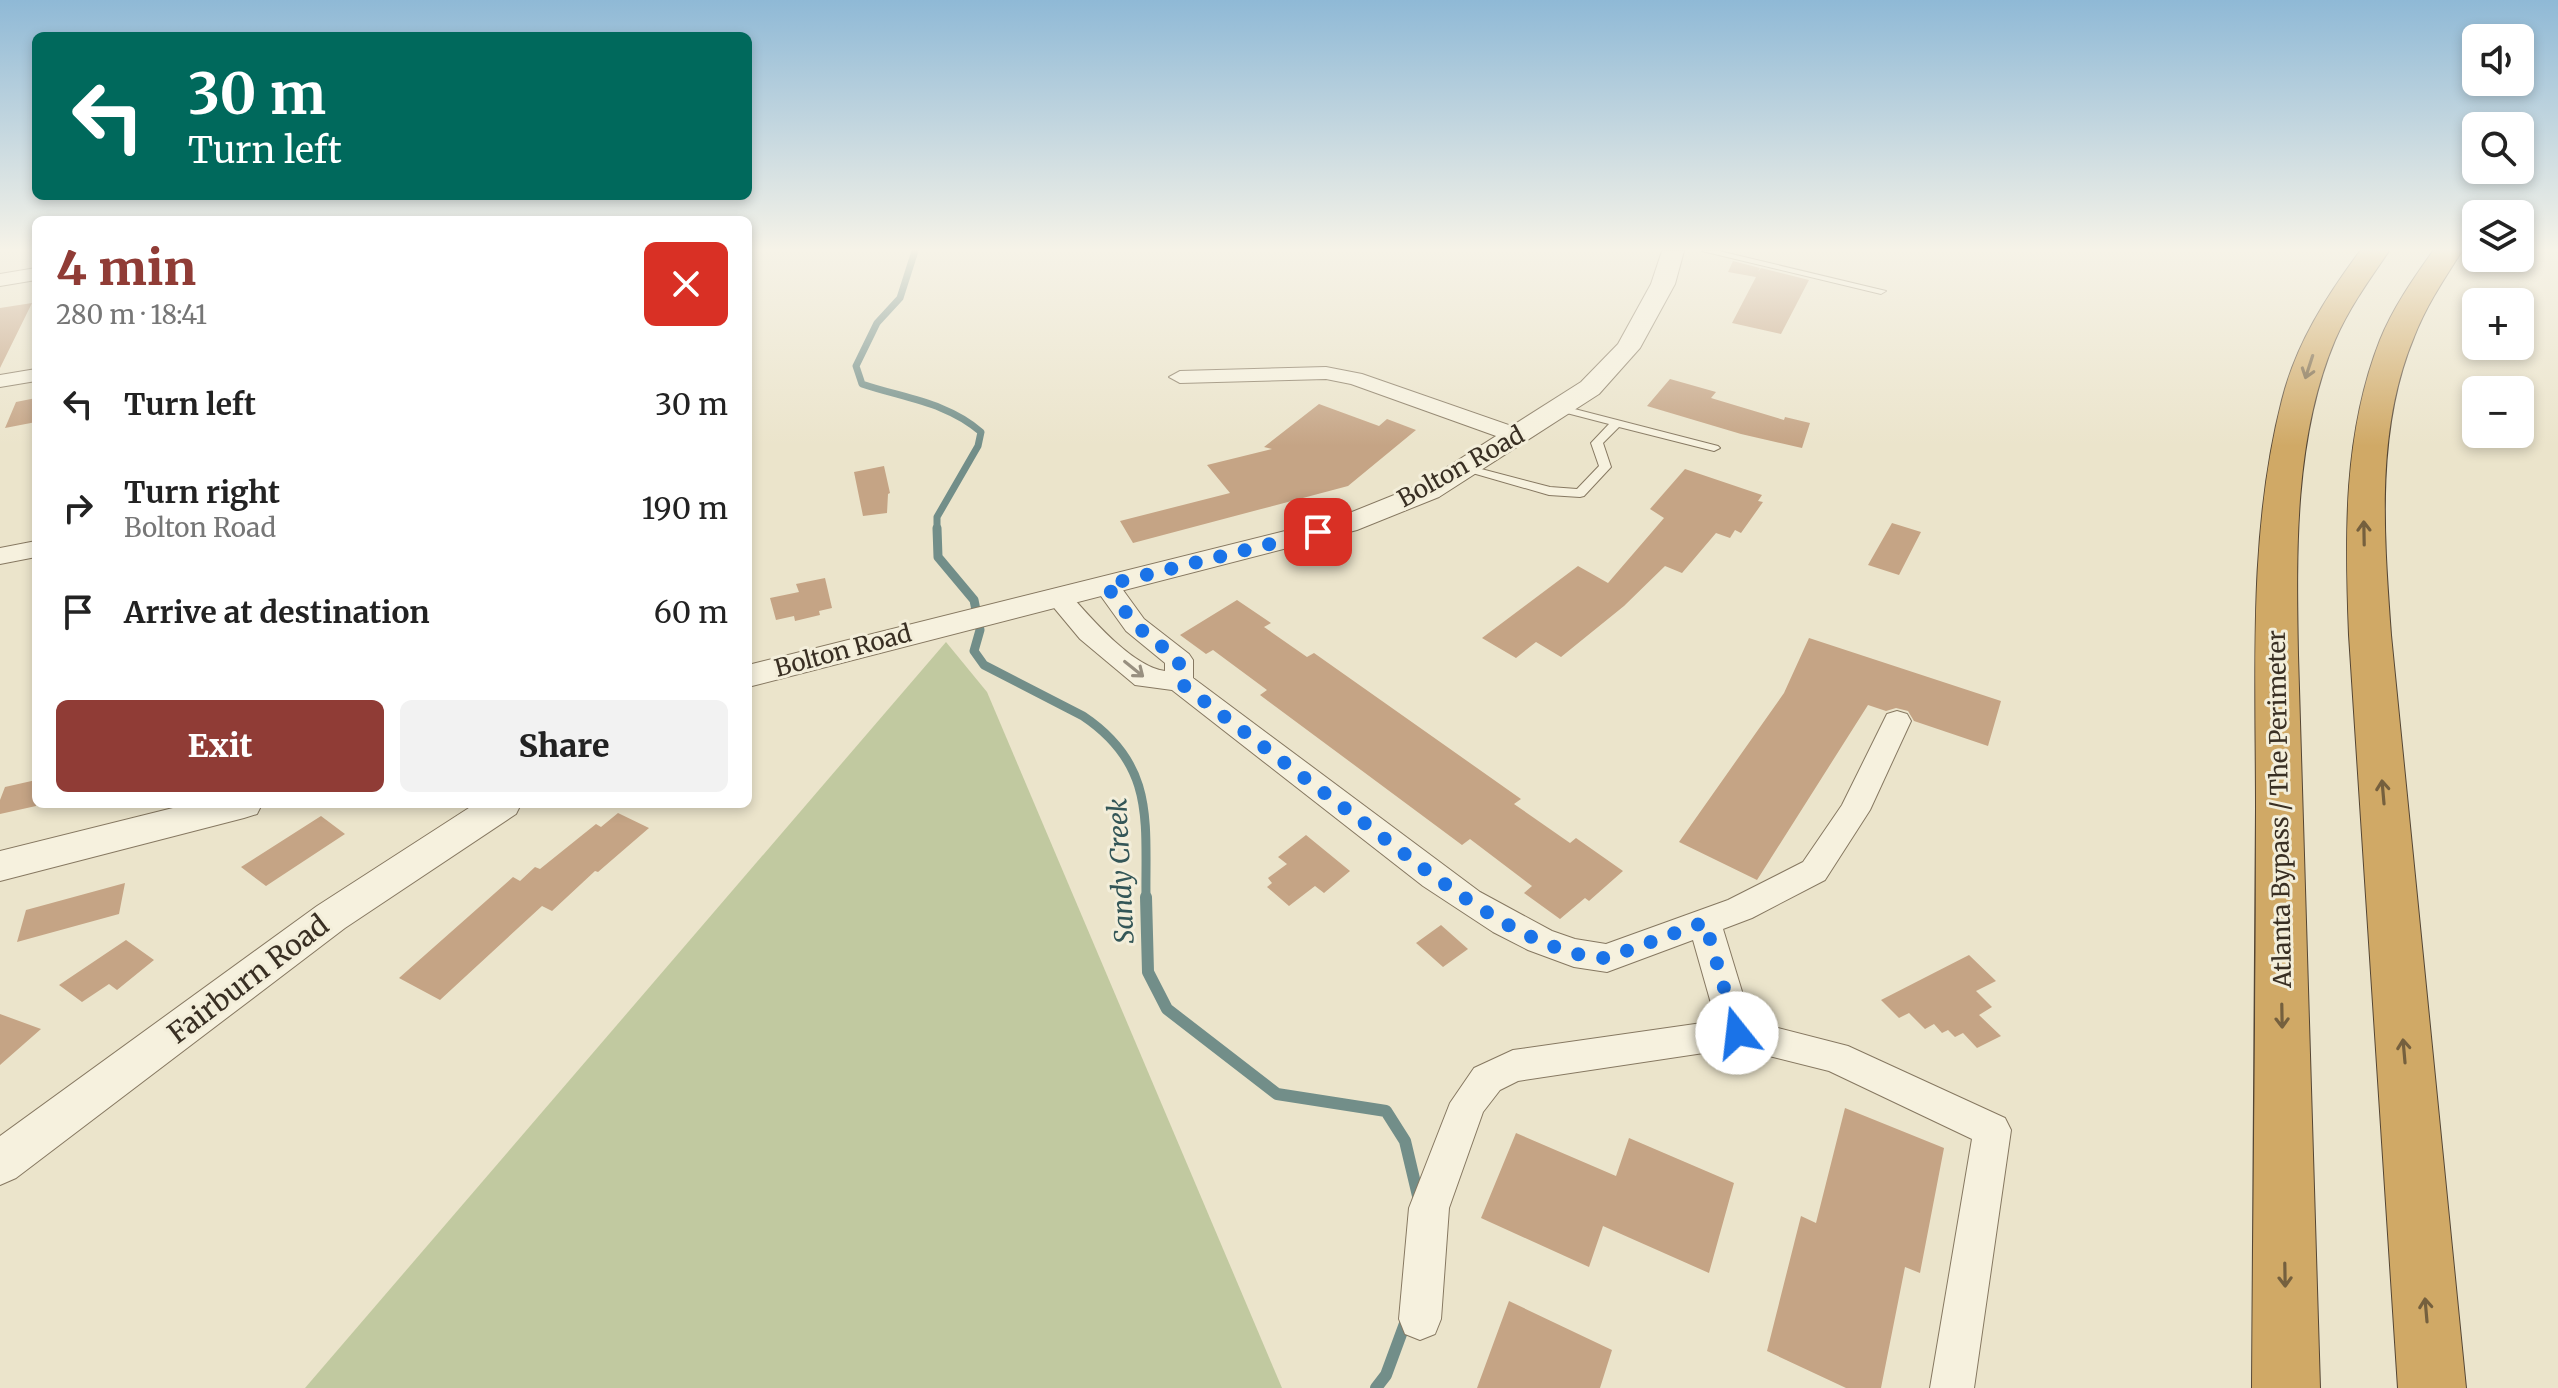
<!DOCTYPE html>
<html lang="en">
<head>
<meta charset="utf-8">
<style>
  :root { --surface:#fff; --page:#f2f2f2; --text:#222; --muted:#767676; --accent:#903c36 }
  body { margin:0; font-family:Merriweather,serif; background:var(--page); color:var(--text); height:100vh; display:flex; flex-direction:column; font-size:30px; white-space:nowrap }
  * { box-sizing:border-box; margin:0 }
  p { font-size:26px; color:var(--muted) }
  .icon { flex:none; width:44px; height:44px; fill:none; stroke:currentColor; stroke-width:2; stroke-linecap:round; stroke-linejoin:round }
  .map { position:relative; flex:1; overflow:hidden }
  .details { position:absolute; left:32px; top:216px; width:720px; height:592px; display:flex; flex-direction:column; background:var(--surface); border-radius:12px; box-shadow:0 4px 12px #0003 }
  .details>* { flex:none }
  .banner { position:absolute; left:32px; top:32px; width:720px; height:168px; border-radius:12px; box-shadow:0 4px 12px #0003; background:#00695c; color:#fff; overflow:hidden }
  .tools { position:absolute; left:2462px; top:24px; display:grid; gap:16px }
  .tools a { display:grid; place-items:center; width:72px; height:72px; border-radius:12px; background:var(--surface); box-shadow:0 4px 12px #0003; font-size:40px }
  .pin { position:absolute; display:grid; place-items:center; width:68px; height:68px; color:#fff; margin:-34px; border-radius:16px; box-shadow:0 4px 12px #0006 }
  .me { position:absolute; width:88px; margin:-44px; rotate:344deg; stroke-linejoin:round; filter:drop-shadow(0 0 6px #0008) }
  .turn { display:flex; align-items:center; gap:28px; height:168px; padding:0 24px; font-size:36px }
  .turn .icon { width:104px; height:104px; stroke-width:2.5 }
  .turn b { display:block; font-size:56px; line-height:68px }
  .round { display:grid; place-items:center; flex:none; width:84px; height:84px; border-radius:12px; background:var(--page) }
  .headline { display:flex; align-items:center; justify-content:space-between; height:136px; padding:0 24px }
  h1 { font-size:48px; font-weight:800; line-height:60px; color:var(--accent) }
  .cta { display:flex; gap:16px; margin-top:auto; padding:16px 24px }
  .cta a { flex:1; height:92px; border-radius:12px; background:var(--accent); color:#fff; font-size:32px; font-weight:800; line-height:92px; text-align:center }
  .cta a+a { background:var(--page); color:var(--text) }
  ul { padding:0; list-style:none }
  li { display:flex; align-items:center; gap:24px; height:104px; padding:0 24px }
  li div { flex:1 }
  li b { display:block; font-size:30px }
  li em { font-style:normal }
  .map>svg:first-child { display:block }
  .green { fill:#c1c9a0 }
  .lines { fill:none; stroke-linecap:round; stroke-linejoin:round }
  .stream-far2 { stroke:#728e89; stroke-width:7 }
  .stream-far1 { stroke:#728e89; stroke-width:9 }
  .stream { stroke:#728e89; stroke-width:12 }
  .building { fill:#c5a485 }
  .service-casing { stroke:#867861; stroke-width:2 }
  .minor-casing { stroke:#867861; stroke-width:2 }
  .tertiary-casing { stroke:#867861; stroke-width:2 }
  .motorway-casing { stroke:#554634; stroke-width:2 }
  .service { fill:#f6f1de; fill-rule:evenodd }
  .minor { fill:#f6f1de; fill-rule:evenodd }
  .tertiary { fill:#f6f1de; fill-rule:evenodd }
  .motorway { fill:#d0a966; fill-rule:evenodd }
  .oneway { stroke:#75603e }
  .oneway2 { stroke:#989080 }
  .route { stroke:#1a73e8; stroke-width:14; stroke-dasharray:0 25.2 }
  .labels { text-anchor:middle; stroke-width:6; stroke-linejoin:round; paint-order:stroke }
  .street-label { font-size:24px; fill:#392f23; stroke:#f3eeda }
  .water-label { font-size:26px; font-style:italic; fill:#335657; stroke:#f3eeda }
  .near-street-label { font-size:28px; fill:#392f23; stroke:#f3eeda }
</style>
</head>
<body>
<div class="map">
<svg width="2558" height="1388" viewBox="0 0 2558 1388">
  <rect width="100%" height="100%" fill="#ebe4cb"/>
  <!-- green -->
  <path class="green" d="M946,642L987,692L1282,1388H305Z"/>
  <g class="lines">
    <!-- stream-far2 -->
    <path class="stream-far2" d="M915,251L900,298L877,323L856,366L862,384C903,398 947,402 981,432L978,446L937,517V530"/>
    <!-- stream-far1 -->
    <path class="stream-far1" d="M937,528L938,557L974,600L980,630L974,651L984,665L1083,716C1156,765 1145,822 1146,899"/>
    <!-- stream -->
    <path class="stream" d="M1146,897L1148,972L1167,1009L1277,1094L1386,1111L1405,1141L1419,1200
      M1376,1388L1386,1375L1407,1318"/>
  </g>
  <!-- building -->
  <path class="building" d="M1733,261L1760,268L1758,272L1761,268L1809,280L1781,334L1732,323L1756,277L1728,272Z
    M32,303L0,368V308Z
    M1670,379L1716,392L1711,398L1784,420L1785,417L1810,423L1802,448L1741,434L1647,406Z
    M36,398V422L5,428L16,402Z
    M1319,404L1379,426L1387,419L1416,430L1348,486L1133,543L1120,521L1230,493L1207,465L1272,449L1264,447Z
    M884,466L890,493L888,494L887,513L863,516L854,472Z
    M1685,469L1762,495L1758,501L1763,502L1741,533L1735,530L1730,538L1716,533L1682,573L1665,566L1624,606L1561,657L1536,642L1516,658L1482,638L1578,566L1608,583L1664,518L1650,509Z
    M1892,523L1921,532L1899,575L1868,565Z
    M825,578L832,608L819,611L820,615L795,621L794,616L776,620L770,598L799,592L796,584Z
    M1237,600L1271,623L1264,627L1307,657L1314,653L1521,799L1514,804L1570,843L1576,838L1623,871L1589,901L1585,898L1560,919L1524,893L1532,886L1470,839L1462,845L1260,695L1267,690L1213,650L1206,654L1180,635Z
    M1809,638L2001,701L1988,746L1914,721L1908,711L1896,708L1886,711L1868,705L1757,880L1679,842L1784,693Z
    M36,780V806L0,814V800L5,787Z
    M618,813L649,828L598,872L595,871L552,911L542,906L440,1000L399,978L513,877L520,881L535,867L540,869L596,824L601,827Z
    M321,816L345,834L266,886L241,867Z
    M1306,835L1350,871L1324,893L1315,886L1289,906L1267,887L1272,883L1268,878L1287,864L1278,857Z
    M125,883L119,914L17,942L26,910Z
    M1441,925L1468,949L1443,967L1416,943Z
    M126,940L154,960L117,990L109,984L82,1002L59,985Z
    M1969,955L1996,981L1976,991L1992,1007L1979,1015L2001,1036L1977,1048L1963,1033L1955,1037L1948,1030L1942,1033L1934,1024L1925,1029L1909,1013L1899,1018L1881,1000Z
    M0,1014L41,1029L0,1065Z
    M1845,1108L1944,1148L1920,1273L1905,1267L1881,1388H1846L1767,1351L1801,1216L1816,1223Z
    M1516,1133L1616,1176L1629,1138L1734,1183L1709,1273L1603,1226L1589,1267L1481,1218Z
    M1509,1301L1612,1350L1600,1388H1477Z"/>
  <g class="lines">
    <defs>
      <path id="service" d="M1702,251H1719L1886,291L1881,294Z
        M1559,405L1718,446L1720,448L1714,451L1619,427L1603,443L1611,467L1584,496L1580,497L1549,495L1462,470L1460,468L1466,465L1550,487L1577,489L1599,466L1591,443L1609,424L1555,410V406Z"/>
      <path id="minor" d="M36,268V280L0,286V274Z
        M1326,367L1362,374L1526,431L1529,436L1518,443L1510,441L1351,384L1326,379L1180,383L1169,377L1180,371Z
        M36,369V381L0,387V375Z
        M36,541V557L0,564V548Z
        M1106,577L1115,579L1144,619L1189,654L1193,660V678L1480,892L1552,931L1575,939L1606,944L1728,900L1803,862L1842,805L1887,714L1897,711L1907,714L1911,721L1870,810L1825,880L1752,918L1723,929L1751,1021L1848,1046L2005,1118L2011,1130L1974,1388H1930L1972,1139L1829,1071L1737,1048L1518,1081L1500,1090L1483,1112L1449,1208L1441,1319L1435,1334L1420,1340L1405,1334L1399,1319L1409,1208L1450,1103L1474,1068L1513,1050L1716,1021L1693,940L1607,972L1574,967L1528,950L1493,932L1423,886L1172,690L1135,685L1080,639L1045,597L1049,591H1067C1089,616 1132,667 1165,671V663L1126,631L1093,585L1097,579Z"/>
      <path id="tertiary" d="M1662,251H1684L1675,284L1640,348L1599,394L1439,497L1357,530L748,687V665L1337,518L1419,485L1581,382L1618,344L1651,284Z
        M189,804H262L257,814L244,818L0,881V851Z
        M475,804H521L516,814L345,928L16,1178L0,1185V1136L317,906Z"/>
      <path id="motorway" d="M2360,251H2389C2369,280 2349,308 2335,340C2294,437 2296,551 2298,655L2320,1388H2252C2253,1195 2256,1002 2256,808C2256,672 2248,533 2282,400C2296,344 2326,297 2360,251Z
        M2433,251H2462C2444,279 2426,306 2414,337C2375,430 2384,537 2391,635L2466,1388H2398L2349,635C2345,536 2343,434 2380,340C2393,308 2413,279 2433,251Z"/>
    </defs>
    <!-- service casing -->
    <use href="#service" class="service-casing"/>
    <!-- minor casing -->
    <use href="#minor" class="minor-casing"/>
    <!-- tertiary casing -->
    <use href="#tertiary" class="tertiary-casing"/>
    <!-- motorway casing -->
    <use href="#motorway" class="motorway-casing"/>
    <!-- service -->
    <use href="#service" class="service"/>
    <!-- minor -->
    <use href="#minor" class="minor"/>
    <!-- tertiary -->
    <use href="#tertiary" class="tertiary"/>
    <!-- motorway -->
    <use href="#motorway" class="motorway"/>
  </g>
  <!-- one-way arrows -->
  <defs><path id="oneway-shaft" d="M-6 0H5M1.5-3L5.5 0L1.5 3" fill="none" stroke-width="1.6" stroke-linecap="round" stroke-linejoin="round" transform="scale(2)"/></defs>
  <g class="oneway">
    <use href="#oneway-shaft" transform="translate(2309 367) rotate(108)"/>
    <use href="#oneway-shaft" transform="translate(2364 533) rotate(-91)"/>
    <use href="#oneway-shaft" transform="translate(2383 792) rotate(-95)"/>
    <use href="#oneway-shaft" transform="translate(2282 1016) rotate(89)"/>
    <use href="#oneway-shaft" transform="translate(2404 1051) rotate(-95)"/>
    <use href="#oneway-shaft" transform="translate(2285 1275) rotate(89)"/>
    <use href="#oneway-shaft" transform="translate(2426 1310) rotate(-95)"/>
  </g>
  <use class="oneway2" href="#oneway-shaft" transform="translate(1134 669) rotate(39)"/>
  <!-- sky -->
  <linearGradient id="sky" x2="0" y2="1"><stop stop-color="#8fb9d6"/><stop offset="0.56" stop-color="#f6f3e8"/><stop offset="1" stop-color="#f6f3e8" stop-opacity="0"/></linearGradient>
  <rect width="2558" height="446" fill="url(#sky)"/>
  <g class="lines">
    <!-- route -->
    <path class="route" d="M1318,532L1106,585L1135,625L1179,660V682C1238,727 1296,772 1355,816C1418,863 1526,957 1607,958L1705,922L1737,1033"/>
  </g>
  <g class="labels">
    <!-- street labels -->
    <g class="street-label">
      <text transform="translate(1461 467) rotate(-29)" y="8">Bolton Road</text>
      <text transform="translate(843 651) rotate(-15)" y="8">Bolton Road</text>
      <text transform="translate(2280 809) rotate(-91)" y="8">Atlanta Bypass / The Perimeter</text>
    </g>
    <!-- water labels -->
    <g class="water-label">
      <text transform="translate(1121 871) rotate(-93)" y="9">Sandy Creek</text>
    </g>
    <!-- near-street labels -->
    <g class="near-street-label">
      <text transform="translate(248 979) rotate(-37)" y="10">Fairburn Road</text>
    </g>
  </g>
</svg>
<div class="tools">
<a><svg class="icon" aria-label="sound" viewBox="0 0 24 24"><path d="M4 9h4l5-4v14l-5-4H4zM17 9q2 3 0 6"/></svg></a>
<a><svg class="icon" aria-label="search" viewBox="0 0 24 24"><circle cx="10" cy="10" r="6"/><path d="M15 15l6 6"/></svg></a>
<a><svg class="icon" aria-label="layers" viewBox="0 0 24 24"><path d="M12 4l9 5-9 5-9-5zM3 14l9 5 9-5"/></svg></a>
<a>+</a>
<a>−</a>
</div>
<div class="pin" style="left:1318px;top:532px;background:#d93025"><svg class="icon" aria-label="arrive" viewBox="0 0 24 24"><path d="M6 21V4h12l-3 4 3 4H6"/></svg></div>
<svg class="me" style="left:1737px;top:1033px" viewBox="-20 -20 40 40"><circle r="19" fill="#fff"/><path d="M0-13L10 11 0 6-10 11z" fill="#1a73e8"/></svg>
<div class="banner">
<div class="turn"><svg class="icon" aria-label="left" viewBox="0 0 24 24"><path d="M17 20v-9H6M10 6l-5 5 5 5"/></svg><div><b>30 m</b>Turn left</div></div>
</div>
<section class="details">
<div class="headline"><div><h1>4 min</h1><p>280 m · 18:41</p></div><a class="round" style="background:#d93025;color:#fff"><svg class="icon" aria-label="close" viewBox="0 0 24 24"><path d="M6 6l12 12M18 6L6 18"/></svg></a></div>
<ul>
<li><svg class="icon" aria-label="left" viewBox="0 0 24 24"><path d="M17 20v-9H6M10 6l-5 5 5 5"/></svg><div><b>Turn left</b></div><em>30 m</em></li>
<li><svg class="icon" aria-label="right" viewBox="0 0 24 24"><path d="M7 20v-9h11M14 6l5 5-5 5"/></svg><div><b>Turn right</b><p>Bolton Road</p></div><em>190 m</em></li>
<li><svg class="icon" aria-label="arrive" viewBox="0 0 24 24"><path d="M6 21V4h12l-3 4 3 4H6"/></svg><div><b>Arrive at destination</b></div><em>60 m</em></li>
</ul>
<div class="cta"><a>Exit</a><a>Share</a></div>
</section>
</div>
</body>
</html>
